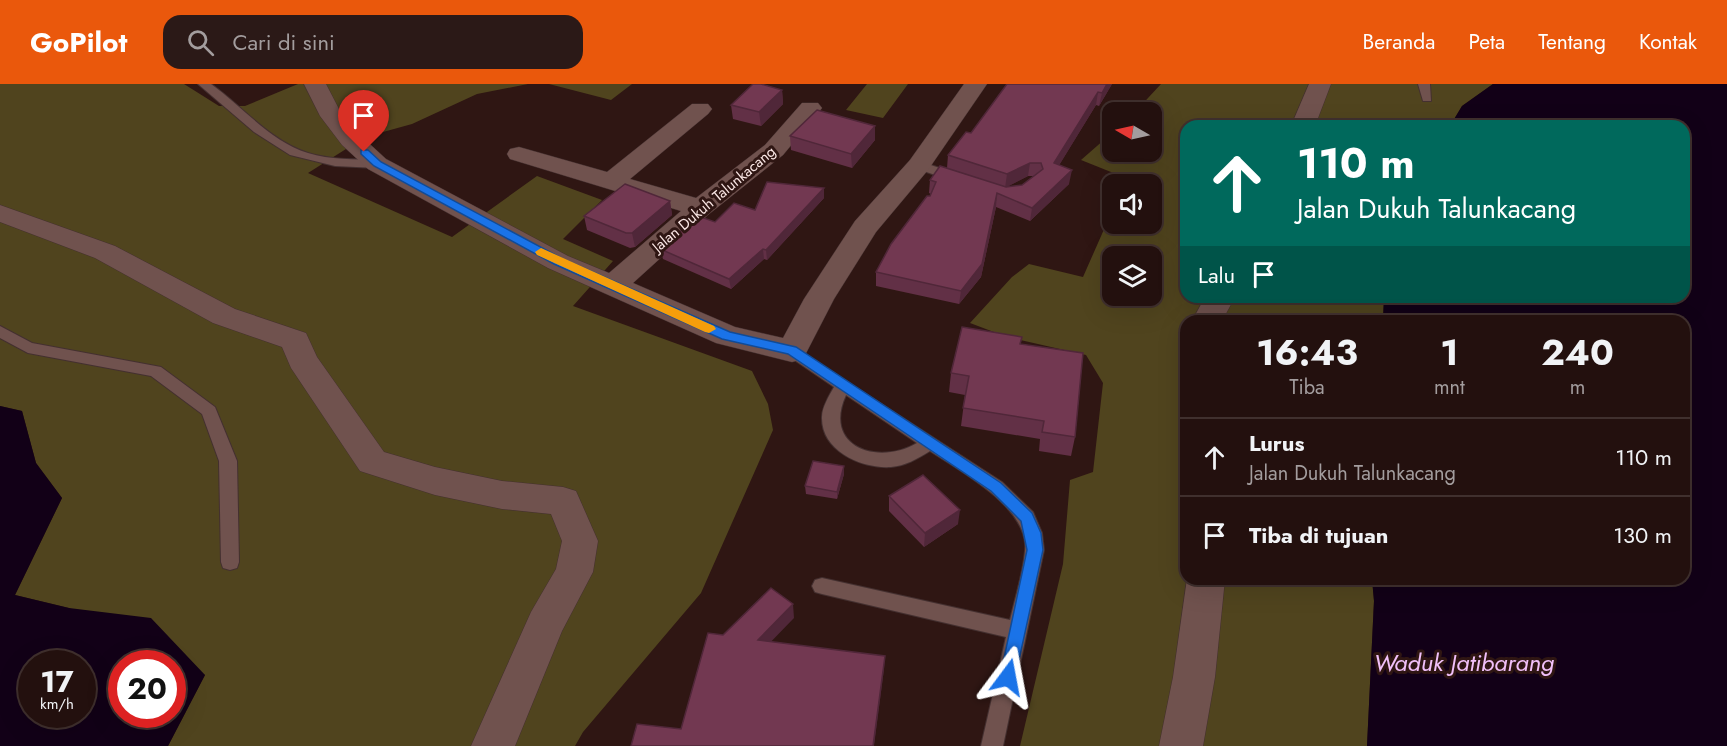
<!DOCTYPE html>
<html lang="id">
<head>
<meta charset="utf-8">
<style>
  :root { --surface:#23100e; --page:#2b1917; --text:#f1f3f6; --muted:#a39d9e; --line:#40302e; --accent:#ea580c }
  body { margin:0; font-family:Jost,sans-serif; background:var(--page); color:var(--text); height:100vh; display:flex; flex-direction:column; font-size:22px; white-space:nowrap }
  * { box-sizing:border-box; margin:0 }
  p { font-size:20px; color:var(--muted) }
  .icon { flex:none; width:33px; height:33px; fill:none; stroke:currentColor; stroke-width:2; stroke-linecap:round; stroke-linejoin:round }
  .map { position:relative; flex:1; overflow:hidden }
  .sheet { position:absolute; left:1180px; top:231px; width:510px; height:270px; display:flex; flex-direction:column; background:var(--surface); border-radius:18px; box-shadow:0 6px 24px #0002,0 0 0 2px var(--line) }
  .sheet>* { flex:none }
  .banner { position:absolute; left:1180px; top:36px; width:510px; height:183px; border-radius:18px; box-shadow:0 6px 24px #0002,0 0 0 2px var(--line); background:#00695c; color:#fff; overflow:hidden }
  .needle { width:39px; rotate:279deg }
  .tools { position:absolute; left:1102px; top:18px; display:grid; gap:12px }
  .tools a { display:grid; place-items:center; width:60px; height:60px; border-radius:12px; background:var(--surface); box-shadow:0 6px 24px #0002,0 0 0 2px var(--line); font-size:30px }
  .speed { position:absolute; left:18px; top:566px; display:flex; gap:12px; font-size:30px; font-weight:700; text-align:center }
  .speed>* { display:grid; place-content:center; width:78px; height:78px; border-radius:50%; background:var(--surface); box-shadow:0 6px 24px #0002,0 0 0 2px var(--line); line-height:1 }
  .speed small { font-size:15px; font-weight:400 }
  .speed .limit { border:9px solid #d22; background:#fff; color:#111 }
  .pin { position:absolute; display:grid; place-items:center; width:51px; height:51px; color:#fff; margin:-62px -26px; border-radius:50% 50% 50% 0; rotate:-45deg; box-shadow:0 0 6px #0007 }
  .pin .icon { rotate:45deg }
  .me { position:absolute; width:66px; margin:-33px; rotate:13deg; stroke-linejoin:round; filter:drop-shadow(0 0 4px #0008) }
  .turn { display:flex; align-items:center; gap:21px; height:126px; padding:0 18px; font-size:27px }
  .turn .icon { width:78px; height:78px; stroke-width:2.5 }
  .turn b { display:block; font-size:42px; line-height:51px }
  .then { display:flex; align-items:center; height:57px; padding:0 18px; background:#0003; gap:12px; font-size:22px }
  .eta { display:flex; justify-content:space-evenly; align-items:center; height:102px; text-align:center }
  .eta b { font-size:36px; font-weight:700; line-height:42px }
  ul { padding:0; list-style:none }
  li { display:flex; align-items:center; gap:18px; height:78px; padding:0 18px; border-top:2px solid var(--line) }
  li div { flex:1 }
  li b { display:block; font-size:22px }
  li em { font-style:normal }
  header { display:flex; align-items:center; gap:36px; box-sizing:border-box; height:84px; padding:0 30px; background:var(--accent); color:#fff }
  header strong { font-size:28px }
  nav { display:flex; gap:33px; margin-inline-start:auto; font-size:21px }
  .search { width:420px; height:54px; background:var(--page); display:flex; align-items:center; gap:15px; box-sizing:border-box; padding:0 21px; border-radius:18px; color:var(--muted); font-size:22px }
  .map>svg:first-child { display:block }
  .green { fill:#50441e; fill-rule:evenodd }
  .water { fill:#120017; fill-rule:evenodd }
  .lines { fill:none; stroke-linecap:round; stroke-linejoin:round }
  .service-casing { stroke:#443030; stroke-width:2 }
  .minor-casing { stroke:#443030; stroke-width:1 }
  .service { fill:#70524e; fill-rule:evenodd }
  .minor { fill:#70524e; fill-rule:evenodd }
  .wall { fill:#623046; fill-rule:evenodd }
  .shaded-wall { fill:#502739 }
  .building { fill:#723851; stroke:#502739; stroke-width:1.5 }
  .route { fill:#1a73e8; stroke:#114b97; stroke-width:1.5 }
  .slow { fill:#f59e0b }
  .labels { text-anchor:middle; stroke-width:6; stroke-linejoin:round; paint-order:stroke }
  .far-street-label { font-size:15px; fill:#fbe8e6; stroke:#2f1613 }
  .near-water-label { font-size:24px; font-style:italic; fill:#f1c0f9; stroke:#2f1613 }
</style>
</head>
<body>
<header>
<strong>GoPilot</strong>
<div class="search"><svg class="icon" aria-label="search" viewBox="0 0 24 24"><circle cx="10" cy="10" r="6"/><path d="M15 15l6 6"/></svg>Cari di sini</div>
<nav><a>Beranda</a><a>Peta</a><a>Tentang</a><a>Kontak</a></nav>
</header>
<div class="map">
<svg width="1727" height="662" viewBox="0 0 1727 662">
  <rect width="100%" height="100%" fill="#2f1613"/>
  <!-- green -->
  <path class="green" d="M0,0H184L219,22H245L298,0H528L477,10L412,40L365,53L308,89L452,153L537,92L602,116L563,155L613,177L573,222L752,287L768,320L773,346L701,509L583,648L575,662H168L205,591L69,524L15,511L62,414L36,379L22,327L0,322Z
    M549,0H632L611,16Z
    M867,0H908L883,34L846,26Z
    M1161,0H1493L1462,22L1450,42H1186V213H1384L1383,237H1186V495H1372L1374,517L1367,662H1020L1063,480L1070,396L1093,388L1103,299L1086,271L1007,253L970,239L1012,193L1029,180L1083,193L1113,125V140H1152V100H1124L1126,94L1081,76L1113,48V68H1152V28H1135ZM1113,172H1152V212H1113Z"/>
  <!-- water -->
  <path class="water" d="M1493,0H1727V662H1367L1374,517L1372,495H1684V237H1383L1384,213H1684V42H1450L1462,22Z
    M0,322L22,327L36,379L62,414L15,511L69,524L151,534L205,591L168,662H0ZM32,579H82V630H32ZM122,579H172V630H122Z"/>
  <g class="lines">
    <defs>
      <path id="service" d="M198,0H211C243,23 270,57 308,69C330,76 355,75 377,76L383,80L377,84L335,82L290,71L254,48Z
        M1418,0H1430L1431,17H1423Z
        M919,77L963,92L964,95L958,99L915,84L913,81Z
        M0,242L32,259L161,283L215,323L237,377L239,478L237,484L230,486L223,484L221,478L219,377L202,330L151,292L28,269L0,254Z
        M792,262L1002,398L1033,428L1042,449L1044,466L1003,662H981L1006,553L822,510L815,508L812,502L815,496L822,494L1010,536C1015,514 1023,490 1025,467C1030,424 961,388 930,367C917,375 905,382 891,383C862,385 821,367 822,333C822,323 829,312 834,303L787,271L784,267L787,263ZM846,311L917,359C878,382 822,363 846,311Z"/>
      <path id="minor" d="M304,0H326L339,25L360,51L386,75L568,172L609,189L681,127L510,75L507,70L510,65L519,63L607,88L692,20H708L712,25L708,30L630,95L696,114L765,61L802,19H818L822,24L783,71L709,130L633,199L735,243L783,254L804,215L855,137L910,76L964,0H987L928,86L876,148L834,215L803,275L792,278L716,259L548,184L368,85L342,61L320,32Z
        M1309,0H1331L1315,42H1291Z
        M0,121L115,162L235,225L306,249L317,273L384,368L435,383L502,397L563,403L576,407L598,457L593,488L562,547L515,662H471L531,528L556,485L562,457L551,430L502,425L435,411L360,387L291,284L282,263L213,239L95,174L0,138Z
        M1205,213H1235L1222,237H1192Z
        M1187,495H1225L1215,593L1203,662H1159L1173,593Z"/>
    </defs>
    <!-- service casing -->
    <use href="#service" class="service-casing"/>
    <!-- minor casing -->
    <use href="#minor" class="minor-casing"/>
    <!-- service -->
    <use href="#service" class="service"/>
    <!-- minor -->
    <use href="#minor" class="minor"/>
  </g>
  <!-- wall -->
  <path class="wall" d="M1112,0L1099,22L1096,21L1059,81L1069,100L1030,137L996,123L981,193L959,220L876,202V188L930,112L931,110L929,109L930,96L947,84L948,71L971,49ZM1028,92H1034L1022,101L1006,103Z
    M782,6L783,20L761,42L733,35L731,21Z
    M875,42V56L852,84L791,66L790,52Z
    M824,114L767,176L764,175L731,205L663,175L660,165L715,138L755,126Z
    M670,117L672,131L635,163L630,164L587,146L584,132Z
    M1020,260L1075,353L1071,372L1039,367L1040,355L961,342L965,311L949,308L951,289Z
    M844,382V390L837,415L806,410L805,402Z
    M889,412L958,440L924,463L889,427Z"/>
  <!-- shaded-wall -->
  <path class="shaded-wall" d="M1107,0H1112L1099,22L1102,9Z
    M782,6L783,20L761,42L759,28Z
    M1098,8L1096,21L1052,93L1054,79Z
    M875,42V56L852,84L851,70Z
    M1030,79L1028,92L1005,104L1007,90Z
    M1072,86L1069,100L1030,137L1032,124Z
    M824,104V114L767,176L766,166Z
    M997,109L996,123L981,193L959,220L961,207Z
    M670,117L672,131L635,163L632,149Z
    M763,165L764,175L731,205L729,195Z
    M844,382V390L837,415V408Z
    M960,426L958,440L924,463L925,449Z
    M793,520L794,534L760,569L758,556Z
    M885,572L884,585L874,662H873Z"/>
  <!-- building -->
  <path class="building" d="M753,0H761L782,6L759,28L731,21Z
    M1007,0H1107L1102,9L1098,8L1054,79L1072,86L1032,124L997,109L982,180L961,207L876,188L891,160L927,112H930L936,98L930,96L940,82L1006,103L1022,101L1043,85L1041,79H1030L1007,90L948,71L966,48L971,49Z
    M817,26L875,42L851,70L790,52Z
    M767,98L824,104L766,166L763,165L729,195L660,165L698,132L715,138L734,119L755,126Z
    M625,100L670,117L632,149H626L584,132Z
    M962,243L1022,253L1020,260L1083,269L1075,353L1042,348L1044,337L963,324L969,292L951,289Z
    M813,377L844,382L837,408L805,402Z
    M923,391L960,426L925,449L889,412Z
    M771,504L793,520L758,556L885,572L873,662H631L637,640L681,645L708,549L723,551Z"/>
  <!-- route -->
  <path class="route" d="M361,66H368L381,78L563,175L730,248L796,263L1001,399L1032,429L1041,449L1043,466L1014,599L1008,601L1002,599L1000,593L1027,466L1021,437L991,407L788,270L722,255L554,180L374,82L361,70Z"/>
  <!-- slow -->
  <path class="slow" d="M541,164L714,242L716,245L709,249L705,248L537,171L535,168Z"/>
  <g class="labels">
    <!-- far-street labels -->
    <g class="far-street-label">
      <text transform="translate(714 115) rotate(-40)" y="5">Jalan Dukuh Talunkacang</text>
    </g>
    <!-- near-water labels -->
    <g class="near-water-label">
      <text x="1464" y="587">Waduk Jatibarang</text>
    </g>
  </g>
</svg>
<div class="tools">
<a><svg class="needle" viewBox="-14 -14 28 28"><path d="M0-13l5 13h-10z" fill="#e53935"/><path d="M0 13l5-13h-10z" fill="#a39d9e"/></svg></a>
<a><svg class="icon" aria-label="sound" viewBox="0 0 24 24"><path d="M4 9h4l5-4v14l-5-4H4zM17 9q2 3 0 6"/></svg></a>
<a><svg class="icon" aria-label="layers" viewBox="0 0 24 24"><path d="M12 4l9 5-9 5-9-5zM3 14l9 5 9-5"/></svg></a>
</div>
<div class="speed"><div>17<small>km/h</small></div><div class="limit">20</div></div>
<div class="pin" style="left:364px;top:68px;background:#d93025"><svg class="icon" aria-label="arrive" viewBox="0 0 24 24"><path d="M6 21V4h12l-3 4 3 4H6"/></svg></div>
<svg class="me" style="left:1008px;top:593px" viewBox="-20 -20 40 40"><path d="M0-17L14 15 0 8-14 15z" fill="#1a73e8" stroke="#fff" stroke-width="4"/></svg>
<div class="banner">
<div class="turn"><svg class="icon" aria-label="ahead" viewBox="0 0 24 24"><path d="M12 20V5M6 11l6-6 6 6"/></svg><div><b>110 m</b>Jalan Dukuh Talunkacang</div></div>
<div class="then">Lalu<svg class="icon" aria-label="arrive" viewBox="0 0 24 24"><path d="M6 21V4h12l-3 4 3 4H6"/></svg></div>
</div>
<section class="sheet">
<div class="eta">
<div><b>16:43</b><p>Tiba</p></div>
<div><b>1</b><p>mnt</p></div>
<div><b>240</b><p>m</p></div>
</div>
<ul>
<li><svg class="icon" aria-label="ahead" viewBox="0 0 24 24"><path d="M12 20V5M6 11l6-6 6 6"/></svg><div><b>Lurus</b><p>Jalan Dukuh Talunkacang</p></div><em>110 m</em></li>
<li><svg class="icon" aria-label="arrive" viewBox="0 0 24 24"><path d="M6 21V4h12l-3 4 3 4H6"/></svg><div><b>Tiba di tujuan</b></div><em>130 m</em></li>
</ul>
</section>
</div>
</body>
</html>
